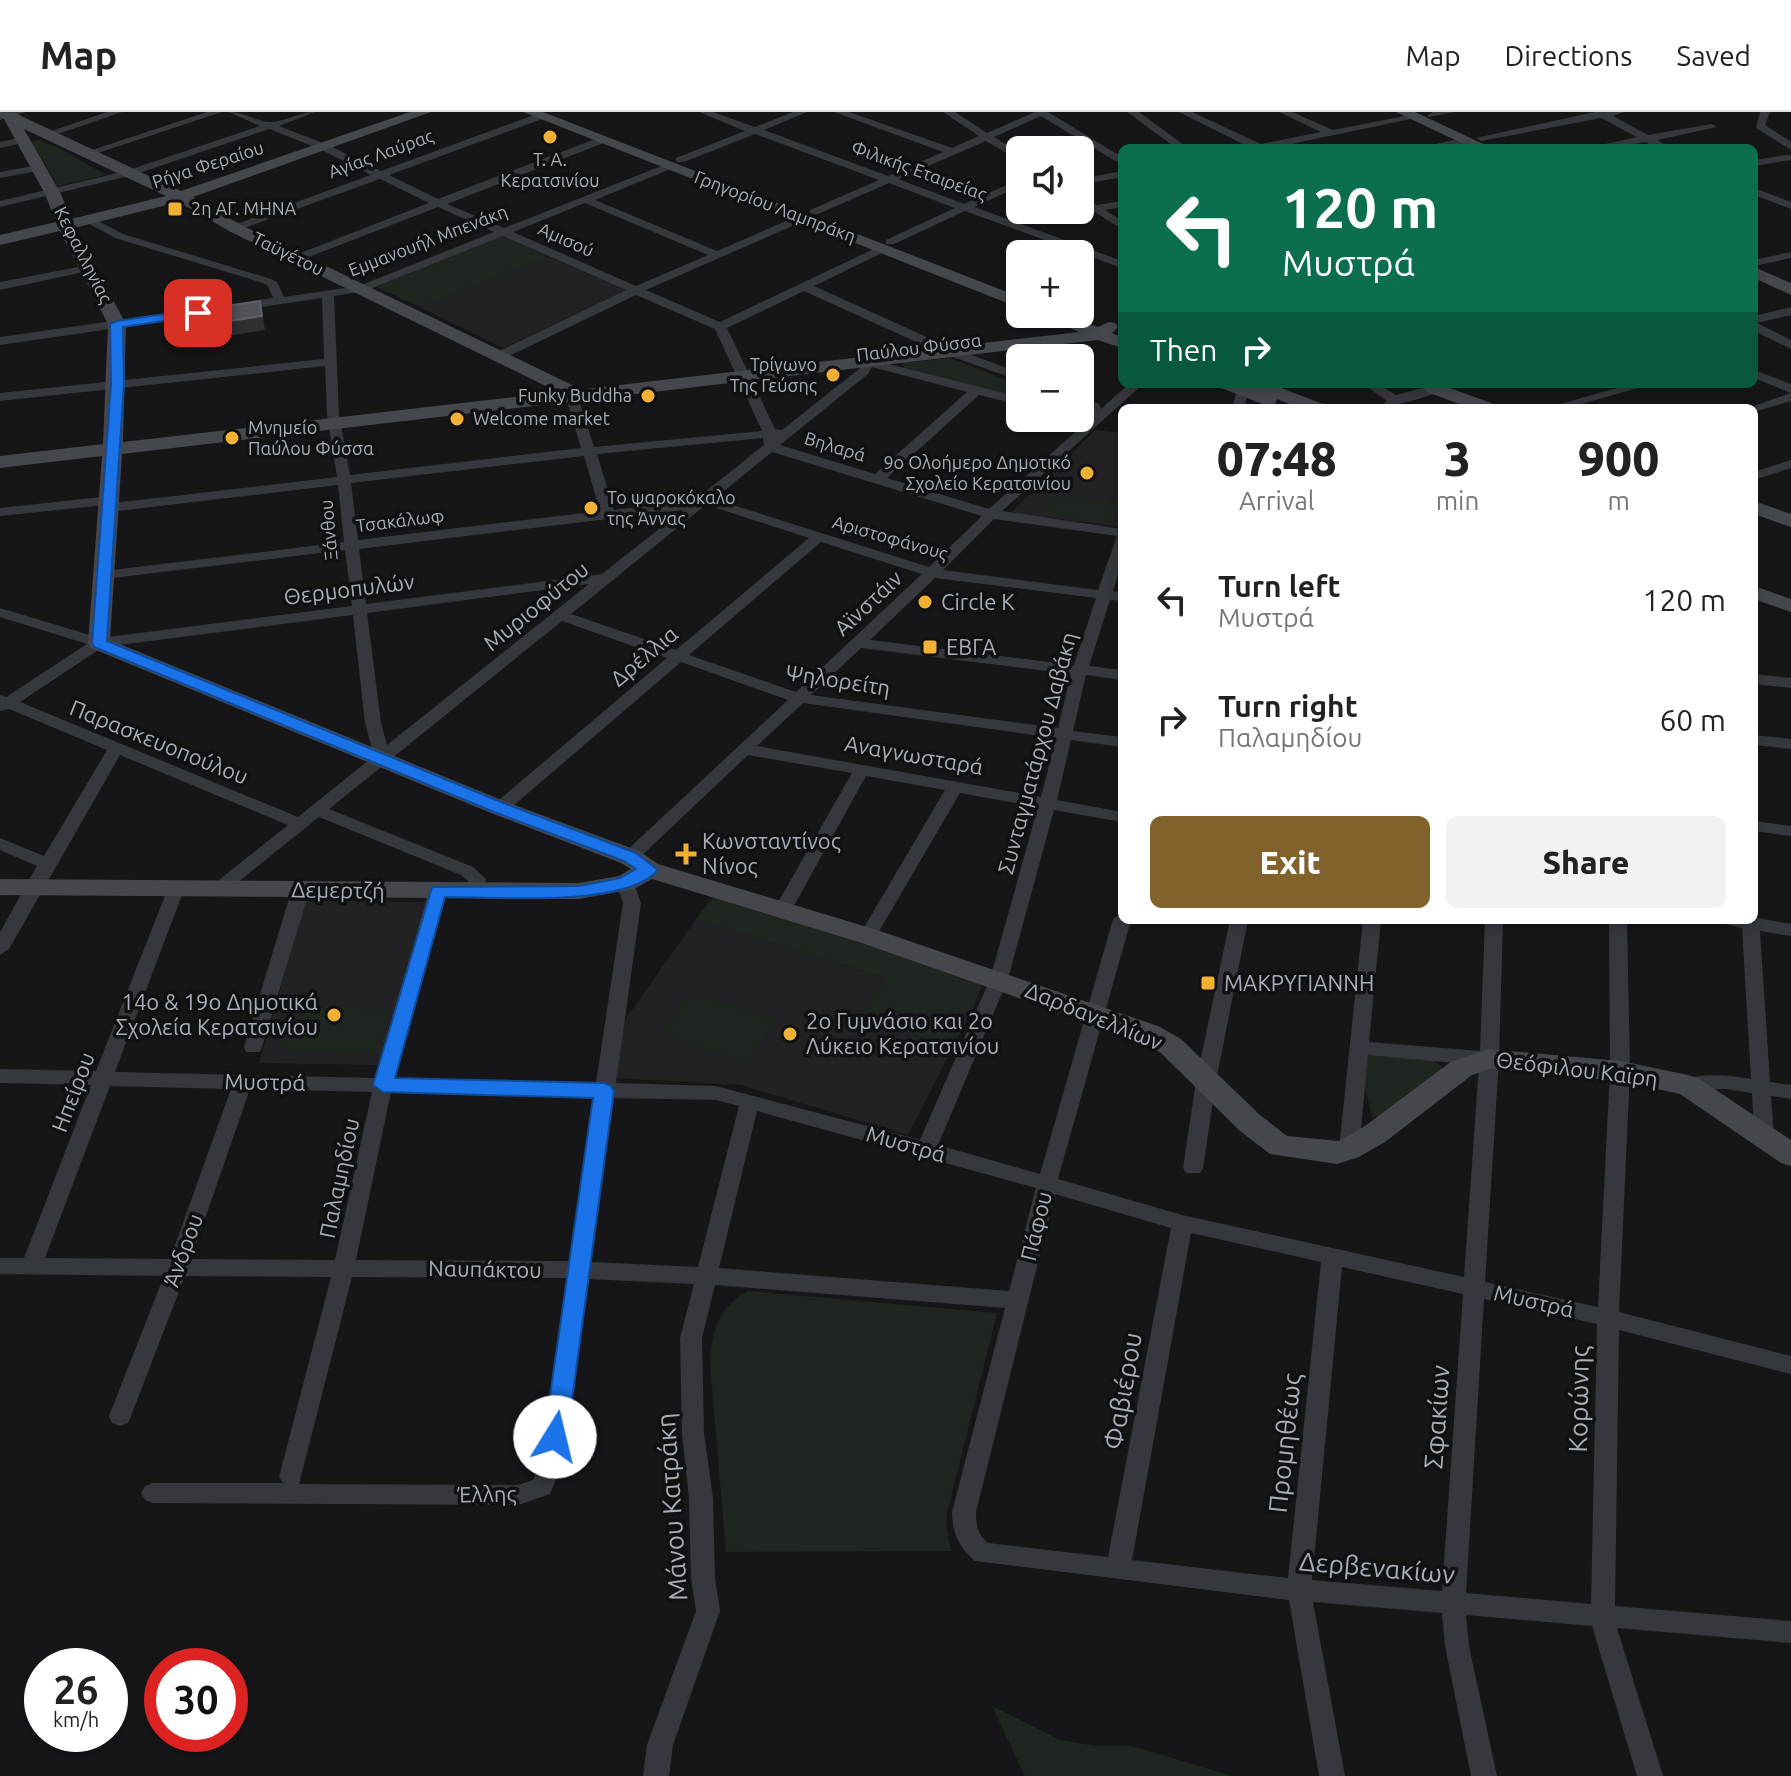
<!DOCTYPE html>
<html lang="en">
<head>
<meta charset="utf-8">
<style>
  :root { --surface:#fff; --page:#f2f2f2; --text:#222; --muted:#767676; --line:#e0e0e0; --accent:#80622a }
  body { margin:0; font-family:Ubuntu,sans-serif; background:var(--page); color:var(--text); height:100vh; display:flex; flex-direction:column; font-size:30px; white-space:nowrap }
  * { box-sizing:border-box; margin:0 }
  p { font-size:26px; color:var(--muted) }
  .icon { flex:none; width:44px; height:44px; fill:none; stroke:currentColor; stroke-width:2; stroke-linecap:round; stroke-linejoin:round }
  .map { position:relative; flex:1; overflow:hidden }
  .details { position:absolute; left:1118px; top:292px; width:640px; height:520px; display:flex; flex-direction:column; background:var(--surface); border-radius:12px; box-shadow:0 4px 12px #0003 }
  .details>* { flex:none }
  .banner { position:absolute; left:1118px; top:32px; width:640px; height:244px; border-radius:12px; box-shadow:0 4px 12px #0003; background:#0b6e4f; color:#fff; overflow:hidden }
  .buttons { position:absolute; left:1006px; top:24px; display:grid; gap:16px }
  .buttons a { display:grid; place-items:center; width:88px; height:88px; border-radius:12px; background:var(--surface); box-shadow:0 4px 12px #0003; font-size:40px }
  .speed { position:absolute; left:24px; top:1536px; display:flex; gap:16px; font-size:40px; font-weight:700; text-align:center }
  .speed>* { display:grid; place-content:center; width:104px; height:104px; border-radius:50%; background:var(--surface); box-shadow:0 4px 12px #0003; line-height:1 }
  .speed small { font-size:20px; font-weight:400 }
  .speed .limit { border:12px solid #d22; background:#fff; color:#111 }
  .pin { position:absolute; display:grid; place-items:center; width:68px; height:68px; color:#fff; margin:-34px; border-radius:16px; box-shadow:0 4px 12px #0006 }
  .me { position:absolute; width:88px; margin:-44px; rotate:9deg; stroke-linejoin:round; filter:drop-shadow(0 0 6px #0008) }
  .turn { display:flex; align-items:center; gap:28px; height:168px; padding:0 32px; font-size:36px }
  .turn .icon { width:104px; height:104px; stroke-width:2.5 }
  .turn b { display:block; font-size:56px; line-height:68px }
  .then { display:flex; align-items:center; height:76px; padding:0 32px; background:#0003; gap:16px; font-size:30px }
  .eta { display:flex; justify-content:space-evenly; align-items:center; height:136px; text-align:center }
  .eta b { font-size:48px; font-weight:800; line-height:56px }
  .button { display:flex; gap:16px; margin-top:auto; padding:16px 32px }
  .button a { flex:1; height:92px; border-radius:12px; background:var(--accent); color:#fff; font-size:32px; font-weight:800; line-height:92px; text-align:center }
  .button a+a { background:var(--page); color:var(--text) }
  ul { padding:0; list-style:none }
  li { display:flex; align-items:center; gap:24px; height:120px; padding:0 32px }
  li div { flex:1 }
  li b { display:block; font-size:30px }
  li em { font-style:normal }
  header { display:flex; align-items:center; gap:48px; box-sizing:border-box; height:112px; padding:0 40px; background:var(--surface); border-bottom:2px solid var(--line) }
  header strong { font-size:38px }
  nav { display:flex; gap:44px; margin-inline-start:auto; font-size:28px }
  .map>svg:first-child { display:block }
  .built { fill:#222225 }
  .green { fill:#1e261f }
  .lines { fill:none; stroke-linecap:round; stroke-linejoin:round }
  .street { fill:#37383d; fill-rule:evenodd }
  .secondary { fill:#45474d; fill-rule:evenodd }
  .shaded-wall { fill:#2f3033 }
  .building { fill:#525359; stroke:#5f6168; stroke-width:2 }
  .route { fill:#1a73e8; stroke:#114b97; stroke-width:2 }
  .poi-dot { fill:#f2b134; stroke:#111113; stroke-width:3 }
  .labels { text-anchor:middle; stroke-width:7; stroke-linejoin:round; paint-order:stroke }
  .far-street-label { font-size:18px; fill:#a8adb8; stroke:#111113 }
  .far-poi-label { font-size:18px; fill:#a8adb8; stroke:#111113; text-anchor:start }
  .street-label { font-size:22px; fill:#a8adb8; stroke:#111113 }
  .poi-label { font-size:22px; fill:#a8adb8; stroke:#111113; text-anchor:start }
  .near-street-label { font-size:26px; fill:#a8adb8; stroke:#111113 }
</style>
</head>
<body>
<header>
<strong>Map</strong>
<nav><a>Map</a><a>Directions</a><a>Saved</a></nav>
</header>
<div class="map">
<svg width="1791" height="1664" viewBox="0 0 1791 1664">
  <rect width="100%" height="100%" fill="#161618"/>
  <!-- built -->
  <path class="built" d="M549,145L626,178L503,236L420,195Z
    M1095,318L1122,321V415L1011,401Z
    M306,788L430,790L379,953L259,951Z
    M696,807L974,894L908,1023L741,973L614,966L623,911Z"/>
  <!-- green -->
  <path class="green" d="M39,28L61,37L106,63L58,74L31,29Z
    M503,124L549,145L420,195L376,175Z
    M950,246L1020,273V285L904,256L903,251Z
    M1053,383L1119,391L1113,412L1046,404Z
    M715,783L984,868L974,894L951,934L860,905L885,866L696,807Z
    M692,881L776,908L747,950L662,922Z
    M297,894L391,897L377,942L281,938Z
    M1368,942L1433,948L1441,954L1443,961L1386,1006L1372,1004L1364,972Z
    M747,1179L997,1201L947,1401L946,1412L951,1439L726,1440L710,1251C712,1218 717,1198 747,1179Z
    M992,1594L1060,1628L1096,1634H1132L1232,1664H1025Z"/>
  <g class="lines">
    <!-- street -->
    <path class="street" d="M8,0H26L0,8V2Z
      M107,0H122L52,24L43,22Z
      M207,0H222L92,43L83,41Z
      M229,0C245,0 255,9 269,10C281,11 299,0 315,0L279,14L328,33L381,59L537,2H545V6L389,63L438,87L598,26H606V30L447,92L504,116L669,51L673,52V56L595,88L717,139L798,104H806V108L646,178L720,210L878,135H886V139L814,174L942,232L1020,261V269L934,238L804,179L727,216L775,317L782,318L859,257L865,246L1020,285V293L979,283L887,366L989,397L1092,305L1089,297L1080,293V284L1099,292L1101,297L1129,272H1143L1002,399L1122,417V449L1113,479L1122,481V489L1110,488L1089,554L1122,558V568L1086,563L1073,619L1122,625V635L1071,628L1057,688L1122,700V710L1054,698L1008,867L938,1033L1040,1062L1113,807L1122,801V808H1131L1058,1067L1182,1103L1464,1165L1479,953L1368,943L1359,1037L1356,1042H1342L1339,1037L1363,808H1381L1369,930L1480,939L1485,808H1503L1499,947L1485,1170L1598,1195L1610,959L1609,808H1627L1630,959L1619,1200L1791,1244V1262L1619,1218L1615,1494L1791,1509V1531L1617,1516L1663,1664H1637L1592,1514L1466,1503L1469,1534L1497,1664H1471L1445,1534L1442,1501L1313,1490L1345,1664H1319L1289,1488L975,1449C959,1436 952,1420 952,1400L1005,1196L715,1173L702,1226L704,1321L713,1386L715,1466L720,1499L673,1633L669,1664H643L647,1633L696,1499L691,1466L689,1386L682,1321L680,1226L694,1172L588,1167L562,1353L550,1382L518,1393L153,1391L145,1388L141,1381L145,1374L153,1371H283L279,1365L331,1165L185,1164L131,1304L128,1311L120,1314L112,1311L109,1304L164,1164L0,1162V1146H24L91,973L0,971V957L96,959L170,771H182L185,775L115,960L375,966L429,779L438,773L447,779L395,966L596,971L623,791L616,771L625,765L634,771L641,791L616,971L716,974L920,1028L990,867L1038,695L960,681L874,828L868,830L859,824L945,678L866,664L791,799L782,805L773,799L852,661L748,643L636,749H624L621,745L624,741L788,588L681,550L506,700H494L492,696L494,692L667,546L562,509L329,697L473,755L486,767L482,784H470L468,769L461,763L319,705L227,779H215L212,775L215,771L288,713L120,643L9,837L0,843V820L37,754L0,738V726L44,744L107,638L9,597L0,599V583L6,585L87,532L0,505V496L100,526L352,494L345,438L104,467L97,463L104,459L344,430L338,373L109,400L102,396L106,393L0,404V396L110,384L117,388L113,391L337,365L327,303L325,254L0,289V281L324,247L322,186L0,233V225L273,186L268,174L263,171L115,126L88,111L86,109L92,106L123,122L271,167L277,170L284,185L359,174L494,120L438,95L301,148H293V144L429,91L380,67L239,118H231V114L371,63L320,37L269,17L133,63L0,95V89L126,59L260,14ZM585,91L708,143L636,174L513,120ZM503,124L626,178L495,241V247H503L636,183L715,217L762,319L594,335L578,285L572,281L566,285L581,336L350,363L339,303L334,184L365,179ZM872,255L967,280L875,362L780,333L868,262ZM763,326L764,333L695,388L614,398L597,342ZM772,340L982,404L929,455L714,387ZM584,344L600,399L358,428L351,371ZM710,394L809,426L676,538L571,502L703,395ZM683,398L602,462L366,492L359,437ZM994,407L1117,424L1098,478L943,458ZM821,430L922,462L796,580L689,543ZM935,466L1096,486L1074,553L870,528ZM589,472L387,633L381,611L367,501ZM353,503L365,611L374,644L298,705L20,590L103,535ZM861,536L1071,562L1058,616L811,583ZM803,591L1056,626L1041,685L757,634ZM110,974L231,977L170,1147L45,1146ZM250,977L372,980L335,1148L191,1147ZM391,980L594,985L570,1149L356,1148ZM614,986L716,988L739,994L698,1155L591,1150ZM757,999L1036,1076L1009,1179L719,1156ZM1055,1082L1171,1116L1108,1445L988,1431C978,1422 976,1414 976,1400ZM1191,1121L1321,1150L1288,1466L1132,1448ZM1342,1155L1463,1182L1442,1479L1312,1468ZM352,1165L567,1166L540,1353L533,1368L518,1373L299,1372ZM1484,1187L1597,1212L1591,1492L1466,1481Z
      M699,0H713L755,15L793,0H807L764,18L888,64L943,40L834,0H849L952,36L979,24L943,0H955L987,21L1035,0H1048L1122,45V53L1041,4L994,25L1020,41V49L986,29L898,67L964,92L1020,67V74L974,95L1122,149V156L965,99L894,132H886V128L955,96L889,71L818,102H810V98L879,68L755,22L684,50H676V46L745,19Z
      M1127,0H1139L1188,36H1176Z
      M1179,0H1192L1261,32L1321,20L1279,0H1292L1333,18L1415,2L1420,5L1272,36H1251Z
      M1433,0H1454L1429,5L1428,3Z
      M1595,0H1624L1613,4L1648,23L1712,12L1717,15L1657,28L1670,36H1657L1645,30L1610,36H1587L1637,25L1601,6L1481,29L1476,26Z
      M1760,0H1770L1765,13L1791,30V38L1756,16Z
      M23,25L27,26V30L0,36V30Z
      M1467,25L1472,28L1471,30L1440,36H1417Z
      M1787,43L1791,44V48L1754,54V48Z
      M39,53L44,56L43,58L0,66V60Z
      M1122,59V65L1080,73V67Z
      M1754,76L1791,90V97L1754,83Z
      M1080,83L1097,93L1122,89V95L1105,98L1122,109V117L1080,91Z
      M1791,140V146L1754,154V148Z
      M89,153L95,156L93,158L0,178V170Z
      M1791,195V203L1757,211L1791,228V237L1754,219V204Z
      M1754,258L1791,272V281L1754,266Z
      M1363,272H1378L1396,283L1437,272H1458C1449,279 1390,296 1378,296L1387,289Z
      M1631,272H1652L1567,296H1546Z
      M1243,274L1249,278L1244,296H1232L1237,278Z
      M1791,281V289L1754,300V296H1748Z
      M1791,348V356L1754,368V360Z
      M1754,562L1791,566V576L1754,572Z
      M1754,623L1791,627V637L1754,633Z
      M1754,709L1791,714V724L1754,719Z
      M301,771L310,777L262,935L260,940H246L244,935L292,777Z
      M1754,803L1758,806L1791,812V824L1760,819L1770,970L1791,973V987L1771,984L1774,1022L1771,1027H1757L1754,1022L1752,981L1726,977L1681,978L1678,973L1681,968C1704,961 1728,963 1751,967L1742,816L1725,812L1722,808H1754Z
      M1230,808H1248L1216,969L1203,1056L1200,1061H1186L1183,1056L1196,969Z"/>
    <!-- secondary -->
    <path class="secondary" d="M0,0L15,1L181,79L410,0H431L193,85L241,113L572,273L576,278L1079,220L1040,202H1064L1098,215L1109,210L1115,211L1118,215L1112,221L1122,225V236L1098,228L122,342L110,528L509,691L639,739L658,752L877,818L1158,914L1181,927L1260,1003L1287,1024L1339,1029L1365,1014L1452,949L1489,937L1620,949L1688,963L1698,966L1791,1028V1054L1781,1051L1680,982L1620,969L1490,957L1472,963L1385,1030L1359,1045L1337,1052L1270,1042L1240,1019L1161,941L1138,928L859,830L652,767L634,777L579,787L0,783V767L579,771L619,764L631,757L621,751L491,701L91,536L88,531L102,344L0,356V344L103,332L108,212L60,119L0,133V123L56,110L45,82L4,7L0,5ZM24,17L166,84L71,107L61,82ZM179,90L229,119L558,280L123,330L126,212L74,116Z
      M523,0H543L1020,185V196Z
      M1396,0H1415L1492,36H1472Z
      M1754,155L1791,171V183L1754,166Z
      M1218,272H1271L1323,292L1325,296H1299L1277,287L1275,292L1268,294L1221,276Z
      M1427,272H1439L1494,292L1496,296H1470L1427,280L1424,276Z
      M1754,389L1791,402V415L1754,402Z
      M1754,474L1791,487V500L1754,487Z"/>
  </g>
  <!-- shaded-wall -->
  <path class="shaded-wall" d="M260,189L265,218L214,226L210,212Z"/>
  <!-- building -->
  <path class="building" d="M260,189L262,204L210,212L208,197Z"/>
  <!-- route -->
  <path class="route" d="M198,197L204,201L203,203L123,215L124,272L107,529L506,692L636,741L658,758C627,796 493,785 445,785L395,966L604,971L611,974L614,979L567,1325L564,1332L555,1335L547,1332L544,1325L593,986L383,980L373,973L432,775L579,774L620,766L636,757L624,749L494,700L94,535L92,531L111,272L110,212L117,209Z"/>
  <!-- markers -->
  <g class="poi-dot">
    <circle cx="550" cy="25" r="8"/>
    <rect x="167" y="89" width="16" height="16" rx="4"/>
    <circle cx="833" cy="263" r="8"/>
    <circle cx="648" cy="284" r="8"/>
    <circle cx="457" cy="307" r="8"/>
    <circle cx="232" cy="326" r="8"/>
    <circle cx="1087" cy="361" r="8"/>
    <circle cx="591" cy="396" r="8"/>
    <circle cx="925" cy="490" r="8"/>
    <rect x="922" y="527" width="16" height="16" rx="4"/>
    <path d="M682 730h8v8h8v8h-8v8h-8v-8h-8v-8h8z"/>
    <rect x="1200" y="863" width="16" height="16" rx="4"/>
    <circle cx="334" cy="903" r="8"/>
    <circle cx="790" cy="922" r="8"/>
  </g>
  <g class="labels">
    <!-- far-street labels -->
    <g class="far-street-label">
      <text transform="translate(381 42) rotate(-20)" y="6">Αγίας Λαύρας</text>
      <text transform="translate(208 53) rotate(-18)" y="6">Ρήγα Φεραίου</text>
      <text transform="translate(919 59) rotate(20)" y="6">Φιλικής Εταιρείας</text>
      <text transform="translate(775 95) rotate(21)" y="6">Γρηγορίου Λαμπράκη</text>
      <text transform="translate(566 128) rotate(24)" y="6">Αμισού</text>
      <text transform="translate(428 129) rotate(-21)" y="6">Εμμανουήλ Μπενάκη</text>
      <text transform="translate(288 142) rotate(26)" y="6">Ταϋγέτου</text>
      <text transform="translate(83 143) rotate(63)" y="6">Κεφαλληνίας</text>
      <text transform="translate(919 236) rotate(-7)" y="6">Παύλου Φύσσα</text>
      <text transform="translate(835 335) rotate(17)" y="6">Βηλαρά</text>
      <text transform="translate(400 409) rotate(-7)" y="6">Τσακάλωφ</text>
      <text transform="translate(329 418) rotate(-95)" y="6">Ξάνθου</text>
      <text transform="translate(890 426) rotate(16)" y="6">Αριστοφάνους</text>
    </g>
    <!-- far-poi labels -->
    <g class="far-poi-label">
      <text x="550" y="54" text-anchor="middle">Τ. Α.<tspan x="550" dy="21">Κερατσινίου</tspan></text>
      <text x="191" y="103">2η ΑΓ. ΜΗΝΑ</text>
      <text x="817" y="259" text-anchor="end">Τρίγωνο<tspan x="817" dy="21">Της Γεύσης</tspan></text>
      <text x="632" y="290" text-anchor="end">Funky Buddha</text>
      <text x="473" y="313">Welcome market</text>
      <text x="248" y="322">Μνημείο<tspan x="248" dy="21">Παύλου Φύσσα</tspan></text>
      <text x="1071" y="357" text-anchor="end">9ο Ολοήμερο Δημοτικό<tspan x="1071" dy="21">Σχολείο Κερατσινίου</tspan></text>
      <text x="607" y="392">Το ψαροκόκαλο<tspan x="607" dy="21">της Άννας</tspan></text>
    </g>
    <!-- street labels -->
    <g class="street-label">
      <text transform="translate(349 477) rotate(-7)" y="8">Θερμοπυλών</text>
      <text transform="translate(868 491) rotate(-43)" y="8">Αϊνστάιν</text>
      <text transform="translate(536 494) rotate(-39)" y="8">Μυριοφύτου</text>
      <text transform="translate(644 544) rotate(-40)" y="8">Δρέλλια</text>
      <text transform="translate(838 568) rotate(9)" y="8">Ψηλορείτη</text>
      <text transform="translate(159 630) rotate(22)" y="8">Παρασκευοπούλου</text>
      <text transform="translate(1037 641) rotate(-75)" y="8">Συνταγματάρχου Δαβάκη</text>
      <text transform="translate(914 643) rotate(10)" y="8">Αναγνωσταρά</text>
      <text transform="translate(338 778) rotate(1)" y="8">Δεμερτζή</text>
      <text transform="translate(1094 904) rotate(22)" y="8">Δαρδανελλίων</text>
      <text transform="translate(1577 957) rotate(7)" y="8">Θεόφιλου Καϊρη</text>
      <text transform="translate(265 970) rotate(1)" y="8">Μυστρά</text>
      <text transform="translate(73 980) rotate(-69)" y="8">Ηπείρου</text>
      <text transform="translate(906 1032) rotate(16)" y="8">Μυστρά</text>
      <text transform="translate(339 1066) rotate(-78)" y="8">Παλαμηδίου</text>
      <text transform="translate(1036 1114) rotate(-76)" y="8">Πάφου</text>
      <text transform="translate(183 1138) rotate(-70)" y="8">Άνδρου</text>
      <text transform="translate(485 1157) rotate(1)" y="8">Ναυπάκτου</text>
      <text transform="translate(1534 1189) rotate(13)" y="8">Μυστρά</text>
      <text transform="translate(487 1382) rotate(-1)" y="8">Έλλης</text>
    </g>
    <!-- poi labels -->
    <g class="poi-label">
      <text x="941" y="498">Circle K</text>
      <text x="946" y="543">ΕΒΓΑ</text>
      <text x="702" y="737">Κωνσταντίνος<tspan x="702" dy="25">Νίνος</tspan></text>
      <text x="1224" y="879">ΜΑΚΡΥΓΙΑΝΝΗ</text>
      <text x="318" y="898" text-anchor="end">14ο &amp; 19ο Δημοτικά<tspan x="318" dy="25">Σχολεία Κερατσινίου</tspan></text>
      <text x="806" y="917">2ο Γυμνάσιο και 2ο<tspan x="806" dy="25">Λύκειο Κερατσινίου</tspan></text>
    </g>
    <!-- near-street labels -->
    <g class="near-street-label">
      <text transform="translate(1123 1279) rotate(-80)" y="9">Φαβιέρου</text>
      <text transform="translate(1579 1287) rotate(-89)" y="9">Κορώνης</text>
      <text transform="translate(1437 1305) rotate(-86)" y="9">Σφακίων</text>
      <text transform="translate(1285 1331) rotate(-84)" y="9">Προμηθέως</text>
      <text transform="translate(672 1395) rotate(-94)" y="9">Μάνου Κατράκη</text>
      <text transform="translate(1377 1456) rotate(5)" y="9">Δερβενακίων</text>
    </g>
  </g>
</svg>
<div class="buttons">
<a><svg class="icon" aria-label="sound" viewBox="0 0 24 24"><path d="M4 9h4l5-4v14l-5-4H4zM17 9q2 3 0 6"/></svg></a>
<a>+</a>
<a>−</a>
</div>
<div class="speed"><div>26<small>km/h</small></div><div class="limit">30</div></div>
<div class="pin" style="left:198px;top:201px;background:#d93025"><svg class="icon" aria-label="arrive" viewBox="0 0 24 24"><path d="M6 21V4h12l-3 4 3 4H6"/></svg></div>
<svg class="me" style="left:555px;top:1325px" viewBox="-20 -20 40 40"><circle r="19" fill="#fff"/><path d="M0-13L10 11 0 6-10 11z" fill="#1a73e8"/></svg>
<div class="banner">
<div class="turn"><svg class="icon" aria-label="left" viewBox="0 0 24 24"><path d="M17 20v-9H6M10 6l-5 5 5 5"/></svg><div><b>120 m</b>Μυστρά</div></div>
<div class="then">Then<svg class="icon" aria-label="right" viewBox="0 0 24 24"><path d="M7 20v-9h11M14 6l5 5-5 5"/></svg></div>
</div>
<section class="details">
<div class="eta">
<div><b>07:48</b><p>Arrival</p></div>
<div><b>3</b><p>min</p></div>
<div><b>900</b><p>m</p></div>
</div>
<ul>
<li><svg class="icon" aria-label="left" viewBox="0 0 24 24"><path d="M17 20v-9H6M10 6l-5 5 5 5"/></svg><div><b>Turn left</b><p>Μυστρά</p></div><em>120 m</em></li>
<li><svg class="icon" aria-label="right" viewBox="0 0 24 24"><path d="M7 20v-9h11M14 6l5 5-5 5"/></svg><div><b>Turn right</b><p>Παλαμηδίου</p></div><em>60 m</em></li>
</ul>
<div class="button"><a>Exit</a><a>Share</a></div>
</section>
</div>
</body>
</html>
